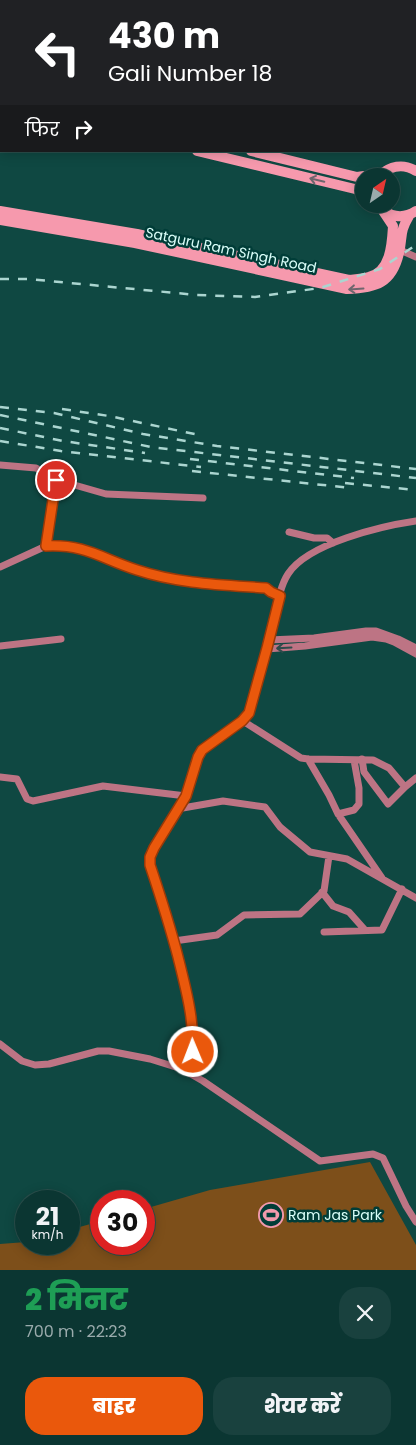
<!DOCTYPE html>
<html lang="hi">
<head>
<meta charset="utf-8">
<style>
  :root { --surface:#0b3632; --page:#19413e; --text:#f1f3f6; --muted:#9aabac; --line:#2b504d; --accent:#ea580c }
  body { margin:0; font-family:Poppins,"Noto Sans Devanagari",sans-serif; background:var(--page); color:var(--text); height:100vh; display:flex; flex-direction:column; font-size:19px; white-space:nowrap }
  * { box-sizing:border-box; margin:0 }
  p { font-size:16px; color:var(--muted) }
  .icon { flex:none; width:28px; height:28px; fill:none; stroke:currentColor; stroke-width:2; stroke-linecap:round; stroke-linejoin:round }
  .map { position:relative; height:1270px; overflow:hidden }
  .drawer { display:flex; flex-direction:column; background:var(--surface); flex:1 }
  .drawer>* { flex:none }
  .guide { position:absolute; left:0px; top:0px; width:416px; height:152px; box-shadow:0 2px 12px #0003,0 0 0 1px var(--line); background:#202124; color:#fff; overflow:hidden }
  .needle { width:32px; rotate:34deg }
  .buttons { position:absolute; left:355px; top:168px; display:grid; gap:10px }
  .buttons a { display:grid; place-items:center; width:45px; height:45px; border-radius:50%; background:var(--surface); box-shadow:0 2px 12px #0003,0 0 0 1px var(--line); font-size:25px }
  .speed { position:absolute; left:15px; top:1190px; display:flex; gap:10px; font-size:25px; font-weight:700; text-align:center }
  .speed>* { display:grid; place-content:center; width:65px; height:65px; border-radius:50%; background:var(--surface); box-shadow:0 2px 12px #0003,0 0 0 1px var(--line); line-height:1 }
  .speed small { font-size:12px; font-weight:400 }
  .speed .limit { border:8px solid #d22; background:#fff; color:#111 }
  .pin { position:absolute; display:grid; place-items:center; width:42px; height:42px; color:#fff; margin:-21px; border:2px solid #fff; border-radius:50%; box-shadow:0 1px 5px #0007 }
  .me { position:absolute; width:55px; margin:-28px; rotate:359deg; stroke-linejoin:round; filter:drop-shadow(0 0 4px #0008) }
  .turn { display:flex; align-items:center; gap:18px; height:105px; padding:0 25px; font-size:22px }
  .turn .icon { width:65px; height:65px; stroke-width:2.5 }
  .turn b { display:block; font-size:35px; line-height:42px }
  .then { display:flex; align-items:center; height:48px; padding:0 25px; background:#0003; gap:10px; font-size:19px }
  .round { display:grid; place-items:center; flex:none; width:52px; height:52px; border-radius:20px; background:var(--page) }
  .overview { display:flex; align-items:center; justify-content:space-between; height:85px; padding:0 25px }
  h1 { font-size:30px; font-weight:800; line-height:38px; color:#1e9e55 }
  .action { display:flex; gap:10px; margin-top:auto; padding:10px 25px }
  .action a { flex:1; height:58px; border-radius:20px; background:var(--accent); color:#fff; font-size:20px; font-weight:800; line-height:58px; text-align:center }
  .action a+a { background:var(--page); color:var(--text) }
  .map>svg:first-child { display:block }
  .green { fill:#7d4f1a }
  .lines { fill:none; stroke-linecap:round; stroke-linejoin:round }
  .street { stroke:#bd7484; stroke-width:7 }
  .secondary { stroke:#f699ad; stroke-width:10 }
  .rail { stroke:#abd5d0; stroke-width:2.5; stroke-dasharray:9 9; stroke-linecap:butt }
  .oneway { stroke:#6f666d }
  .oneway2 { stroke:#2f4b4b }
  .route-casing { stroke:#983908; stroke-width:12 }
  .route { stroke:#ea580c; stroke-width:9 }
  .labels { text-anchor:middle; stroke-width:5; stroke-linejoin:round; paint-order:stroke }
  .street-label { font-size:14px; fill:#d9fef9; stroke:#003d38 }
  .poi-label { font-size:14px; fill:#d9fef9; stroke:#003d38; text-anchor:start }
</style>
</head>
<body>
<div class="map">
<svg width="416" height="1270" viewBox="0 0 416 1270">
  <rect width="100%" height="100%" fill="#0f4842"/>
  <!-- green -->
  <path class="green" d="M370,1162L416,1245V1270H0V1244L26,1242V1244H69V1230L101,1221V1244H144V1209L210,1190Z"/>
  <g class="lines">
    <!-- street -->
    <path class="street" d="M400,250L416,257
      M0,465L36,468L57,480L106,494L203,498
      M289,532L314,538H327L333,543
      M46,546L57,480
      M0,567L46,546H72L95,553L138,571L196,583L266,588L271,592L280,596
      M269,640L314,638L366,631H376L398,639L416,648
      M0,646L61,639
      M267,649L305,646L372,637L386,639L394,642L416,654
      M243,721L301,758L308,759L373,760L389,768L405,787L416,778
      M308,759L329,795L338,814L382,878
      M362,759L364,772L388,804L405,787
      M0,777L17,779L27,799L33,801L103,786L186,796
      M177,809L223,801L265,807L280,827L310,852L347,859L416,898
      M338,814L354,810L359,804V788L354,760
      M322,892L333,906L349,912L365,930
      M324,932L382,930L402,889
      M174,941L217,935L244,915L300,914L324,891L329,856
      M0,1044L22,1061L35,1065L49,1064L98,1051H109L150,1059L182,1069L203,1081L320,1161L373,1154L383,1158L406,1206L416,1222
      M191,1074L194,1035L190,1009L170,926L151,865L150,857L154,848L186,796L198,757L202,750L243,721L249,713C260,685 266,654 273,625C277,608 279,588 288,574C308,543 382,526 416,521"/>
    <!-- secondary -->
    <path class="secondary" d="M0,91H1
      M0,104L1,105
      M197,151L355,189L364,193
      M251,151L357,177L364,176
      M379,176C390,166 403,163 416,171
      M378,204C388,217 402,220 416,211
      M0,211L137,234L349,280C356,279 363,279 369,277C391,272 392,243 393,226L383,211
      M0,220L135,243L347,289C376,288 392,283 399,253C403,236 399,233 409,216"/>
    <!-- rail -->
    <path class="rail" d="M0,279H28L197,295L255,297L320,288L380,269L416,245
      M0,407L54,413L143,434L217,446L416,469
      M62,409L109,416L199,435
      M0,415L151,447L416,478
      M0,428L63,441L145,453
      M0,441L61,451L201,467
      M190,459L354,478
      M192,471L351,488
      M345,483L416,490"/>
  </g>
  <!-- one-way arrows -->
  <defs><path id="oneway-shaft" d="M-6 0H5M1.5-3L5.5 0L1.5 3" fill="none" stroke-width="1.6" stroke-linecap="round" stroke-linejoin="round" transform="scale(1.25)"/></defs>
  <g class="oneway">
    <use href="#oneway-shaft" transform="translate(317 180) rotate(-167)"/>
    <use href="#oneway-shaft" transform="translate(356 289) rotate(176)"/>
  </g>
  <use class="oneway2" href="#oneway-shaft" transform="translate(284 648) rotate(177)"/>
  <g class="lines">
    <defs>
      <path id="route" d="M56,480L46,546C86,544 102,559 137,570C179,584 224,585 266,588L271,592L280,596L267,648L249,713L242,721L202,750L198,757L186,796L154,848L150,857V865C160,895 170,926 178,957C186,989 194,1019 193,1052"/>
    </defs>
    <!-- route casing -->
    <use href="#route" class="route-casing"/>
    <!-- route -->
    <use href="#route" class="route"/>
  </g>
  <!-- icons -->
  <defs>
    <symbol id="stadium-ring" viewBox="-11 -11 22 22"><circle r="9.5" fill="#003d38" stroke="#f29aad" stroke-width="1.5"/><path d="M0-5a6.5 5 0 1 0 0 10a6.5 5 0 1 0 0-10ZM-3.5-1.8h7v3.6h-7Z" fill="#f29aad"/></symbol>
  </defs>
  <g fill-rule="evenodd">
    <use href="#stadium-ring" x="257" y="1201" width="28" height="28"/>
  </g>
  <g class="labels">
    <!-- street labels -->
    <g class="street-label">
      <text transform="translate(231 250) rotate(12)" y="5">Satguru Ram Singh Road</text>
    </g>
    <!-- poi labels -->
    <g class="poi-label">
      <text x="288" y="1220">Ram Jas Park</text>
    </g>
  </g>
</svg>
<div class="buttons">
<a><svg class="needle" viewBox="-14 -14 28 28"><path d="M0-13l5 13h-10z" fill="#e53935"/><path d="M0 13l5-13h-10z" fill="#9aabac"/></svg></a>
</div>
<div class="speed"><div>21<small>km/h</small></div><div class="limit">30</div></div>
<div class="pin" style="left:56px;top:480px;background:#d93025"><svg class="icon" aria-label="arrive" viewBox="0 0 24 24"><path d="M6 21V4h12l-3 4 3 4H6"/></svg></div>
<svg class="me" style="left:193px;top:1052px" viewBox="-20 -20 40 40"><circle r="17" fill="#ea580c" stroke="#fff" stroke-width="3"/><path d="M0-11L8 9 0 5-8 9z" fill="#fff"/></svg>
<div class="guide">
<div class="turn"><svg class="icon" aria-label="left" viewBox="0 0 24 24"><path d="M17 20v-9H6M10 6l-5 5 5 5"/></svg><div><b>430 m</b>Gali Number 18</div></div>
<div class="then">फिर<svg class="icon" aria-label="right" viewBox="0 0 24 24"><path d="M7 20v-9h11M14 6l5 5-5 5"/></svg></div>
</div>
</div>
<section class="drawer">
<div class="overview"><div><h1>2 मिनट</h1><p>700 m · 22:23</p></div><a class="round"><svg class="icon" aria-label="close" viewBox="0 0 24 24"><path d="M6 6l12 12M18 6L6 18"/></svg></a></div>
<div class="action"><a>बाहर</a><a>शेयर करें</a></div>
</section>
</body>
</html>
